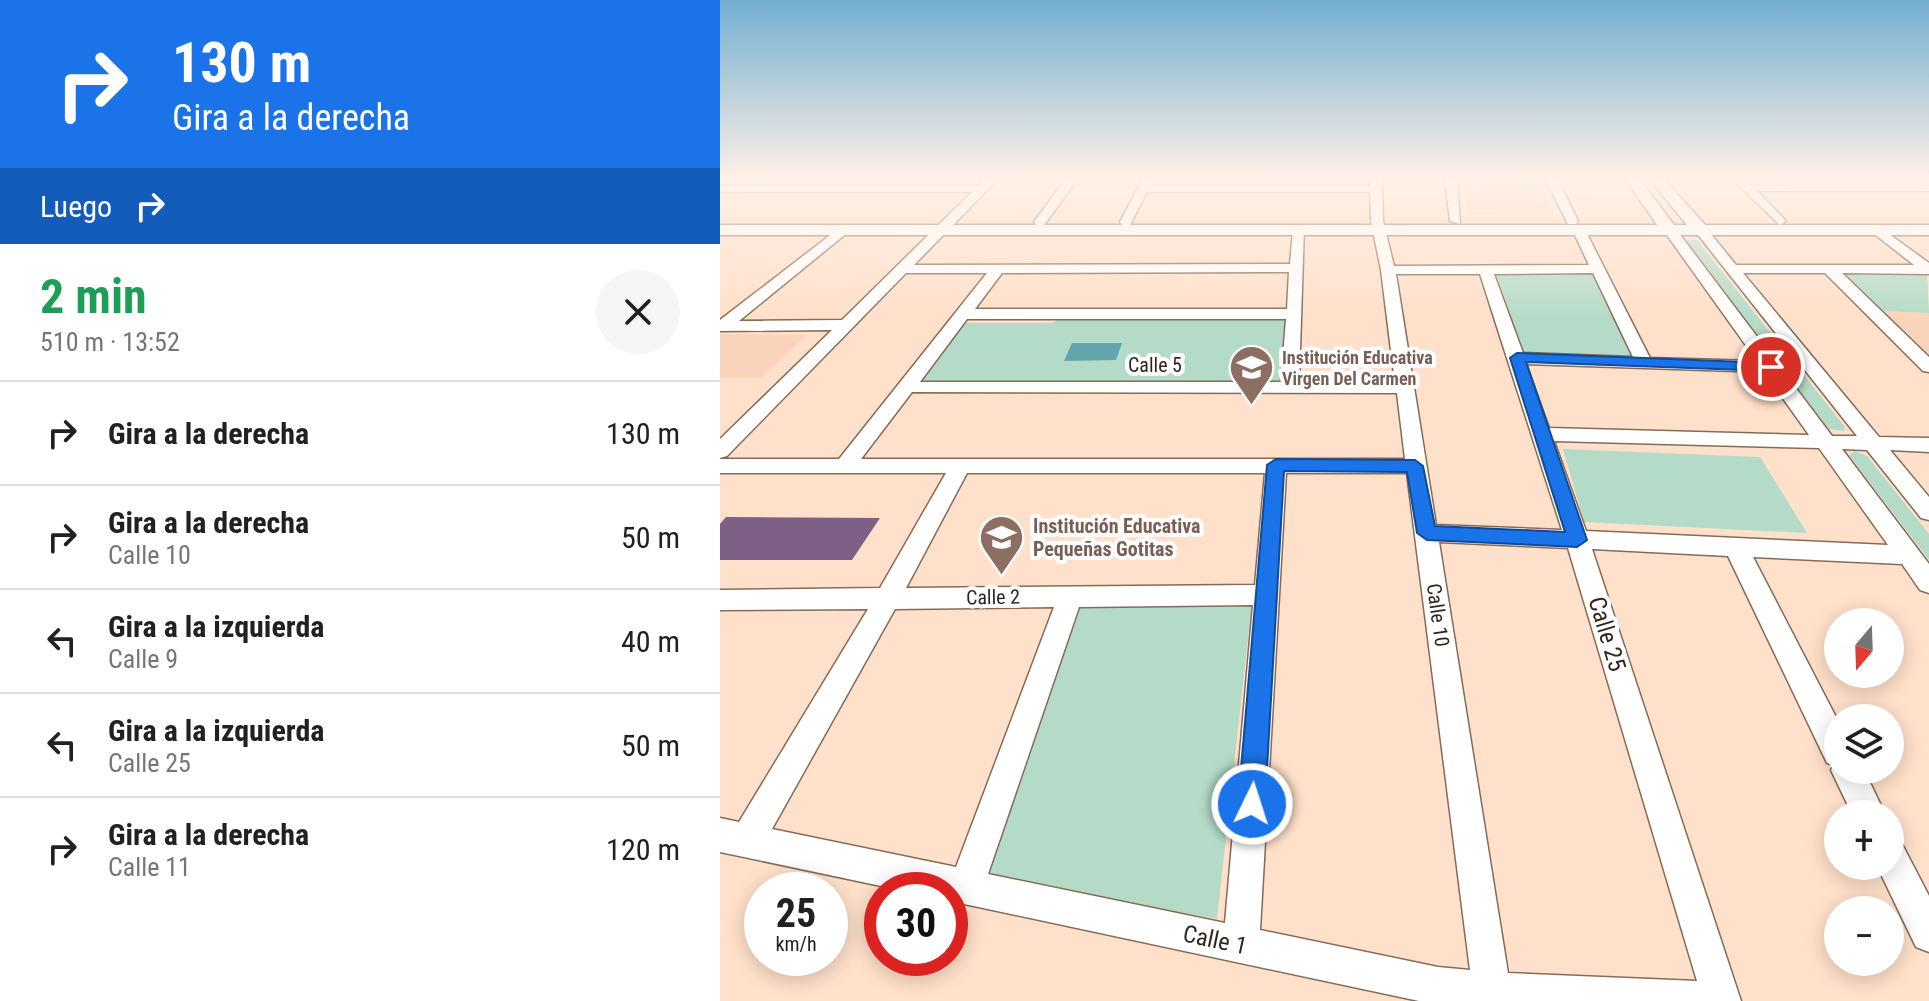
<!DOCTYPE html>
<html lang="es">
<head>
<meta charset="utf-8">
<style>
  :root { --surface:#fff; --page:#f6f6f6; --text:#202124; --muted:#757577; --line:#e0e0e0 }
  body { margin:0; font-family:"Roboto Condensed",sans-serif; background:var(--page); color:var(--text); height:100vh; display:flex; flex-direction:column; font-size:30px; white-space:nowrap }
  * { box-sizing:border-box; margin:0 }
  p { font-size:26px; color:var(--muted) }
  .icon { flex:none; width:44px; height:44px; fill:none; stroke:currentColor; stroke-width:2; stroke-linecap:round; stroke-linejoin:round }
  .map { position:relative; flex:1; overflow:hidden }
  .side { display:flex; flex-direction:column; background:var(--surface); width:720px }
  .side>* { flex:none }
  .banner { background:#1a73e8; color:#fff; overflow:hidden }
  .needle { width:52px; rotate:199deg }
  .buttons { position:absolute; left:1104px; top:608px; display:grid; gap:16px }
  .buttons a { display:grid; place-items:center; width:80px; height:80px; border-radius:50%; background:var(--surface); box-shadow:0 4px 20px #0003; font-size:40px }
  .speed { position:absolute; left:24px; top:872px; display:flex; gap:16px; font-size:40px; font-weight:700; text-align:center }
  .speed>* { display:grid; place-content:center; width:104px; height:104px; border-radius:50%; background:var(--surface); box-shadow:0 4px 20px #0003; line-height:1 }
  .speed small { font-size:20px; font-weight:400 }
  .speed .limit { border:12px solid #d22; background:#fff; color:#111 }
  .pin { position:absolute; display:grid; place-items:center; width:68px; height:68px; color:#fff; margin:-34px; border:4px solid #fff; border-radius:50%; box-shadow:0 2px 8px #0007 }
  .me { position:absolute; width:88px; margin:-44px; rotate:4deg; stroke-linejoin:round; filter:drop-shadow(0 0 6px #0008) }
  .turn { display:flex; align-items:center; gap:28px; height:168px; padding:0 40px; font-size:36px }
  .turn .icon { width:104px; height:104px; stroke-width:2.5 }
  .turn b { display:block; font-size:56px; line-height:68px }
  .then { display:flex; align-items:center; height:76px; padding:0 40px; background:#0003; gap:16px; font-size:30px }
  .round { display:grid; place-items:center; flex:none; width:84px; height:84px; border-radius:42px; background:var(--page) }
  .headline { display:flex; align-items:center; justify-content:space-between; height:136px; padding:0 40px }
  h1 { font-size:48px; font-weight:700; line-height:60px; color:#1e9e55 }
  ul { padding:0; list-style:none }
  li { display:flex; align-items:center; gap:24px; height:104px; padding:0 40px; border-top:2px solid var(--line) }
  li div { flex:1 }
  li b { display:block; font-size:30px }
  li em { font-style:normal }
  main { display:flex; flex:1; min-height:0 }
  .map>svg:first-child { display:block }
  .built { fill:#fad4ba }
  .green { fill:#b4dbc7 }
  .water { fill:#62a6ad }
  .building { fill:#7e5f86 }
  .lines { fill:none; stroke-linecap:round; stroke-linejoin:round }
  .minor-casing { stroke:#866b57; stroke-width:3 }
  .major-casing { stroke:#866b57; stroke-width:3 }
  .minor { fill:#fff; fill-rule:evenodd }
  .major { fill:#fff; fill-rule:evenodd }
  .route { fill:#1a73e8; stroke:#114b97; stroke-width:2 }
  .labels { text-anchor:middle; stroke-width:8; stroke-linejoin:round; paint-order:stroke }
  .far-education-label { font-size:18px; font-weight:bold; fill:#785e54; stroke:#fff; text-anchor:start }
  .street-label { font-size:20px; fill:#31251d; stroke:#fff }
  .education-label { font-size:20px; font-weight:bold; fill:#785e54; stroke:#fff; text-anchor:start }
  .near-street-label { font-size:24px; fill:#31251d; stroke:#fff }
</style>
</head>
<body>
<main>
<section class="side">
<div class="banner">
<div class="turn"><svg class="icon" aria-label="right" viewBox="0 0 24 24"><path d="M7 20v-9h11M14 6l5 5-5 5"/></svg><div><b>130 m</b>Gira a la derecha</div></div>
<div class="then">Luego<svg class="icon" aria-label="right" viewBox="0 0 24 24"><path d="M7 20v-9h11M14 6l5 5-5 5"/></svg></div>
</div>
<div class="headline"><div><h1>2 min</h1><p>510 m · 13:52</p></div><a class="round"><svg class="icon" aria-label="close" viewBox="0 0 24 24"><path d="M6 6l12 12M18 6L6 18"/></svg></a></div>
<ul>
<li><svg class="icon" aria-label="right" viewBox="0 0 24 24"><path d="M7 20v-9h11M14 6l5 5-5 5"/></svg><div><b>Gira a la derecha</b></div><em>130 m</em></li>
<li><svg class="icon" aria-label="right" viewBox="0 0 24 24"><path d="M7 20v-9h11M14 6l5 5-5 5"/></svg><div><b>Gira a la derecha</b><p>Calle 10</p></div><em>50 m</em></li>
<li><svg class="icon" aria-label="left" viewBox="0 0 24 24"><path d="M17 20v-9H6M10 6l-5 5 5 5"/></svg><div><b>Gira a la izquierda</b><p>Calle 9</p></div><em>40 m</em></li>
<li><svg class="icon" aria-label="left" viewBox="0 0 24 24"><path d="M17 20v-9H6M10 6l-5 5 5 5"/></svg><div><b>Gira a la izquierda</b><p>Calle 25</p></div><em>50 m</em></li>
<li><svg class="icon" aria-label="right" viewBox="0 0 24 24"><path d="M7 20v-9h11M14 6l5 5-5 5"/></svg><div><b>Gira a la derecha</b><p>Calle 11</p></div><em>120 m</em></li>
</ul>
</section>
<div class="map">
<svg width="1209" height="1001" viewBox="0 0 1209 1001">
  <rect width="100%" height="100%" fill="#ffe0ca"/>
  <!-- built -->
  <path class="built" d="M742,188L824,190L833,214L748,215Z
    M1163,311L1209,313V355Z
    M0,334L87,335L40,378H0Z"/>
  <!-- green -->
  <path class="green" d="M33,180H202L194,187H20Z
    M737,180H825L830,190L739,188Z
    M255,223H637L638,227H252Z
    M966,240H977L1125,427L1124,431L1108,429Z
    M1118,272L1207,273L1209,313L1161,311Z
    M776,273H872L914,357L804,353Z
    M343,317L368,320L566,318L561,384L197,385L240,323H332Z
    M843,449L1040,457L1087,533L864,522Z
    M1135,451L1147,456L1209,534V560L1129,455Z
    M360,601L532,602L497,919L258,876L299,787Z"/>
  <!-- water -->
  <path class="water" d="M352,343H402L396,360L344,361Z"/>
  <!-- building -->
  <path class="building" d="M6,517L160,518L132,560H0V524Z"/>
  <g class="lines">
    <defs>
      <path id="minor" d="M264,180H277L194,265L570,264L573,230L584,227L579,382L675,383L661,270L651,221L650,192H427L410,225H402L400,222L422,180H434L431,186H650V180H662L663,221L674,266L869,265L853,231L864,228L930,358L1037,361L944,231L955,228L1112,436H1137L975,231L986,228L1016,265H1194L1153,233V227L1158,226L1209,263V274L1122,273L1209,357V372L1203,371L1105,273H1023L1159,437L1209,438V452L1170,450L1209,497V520L1201,518L1147,450L1122,449L1209,564V593L1200,590L1182,564L1033,557L1118,721V770H1144L1165,814H1132L1111,770L1114,765L1107,763L1008,556L872,549L1021,1001H699L230,901V890H180L0,852V818L19,822L148,609L0,610V590L160,588L226,473H0V459H119L267,273H186L7,456L0,458V439L112,330L0,331V320L122,226L128,230L127,233L19,321L122,320L252,192H0V186H259ZM569,272L567,309H255L282,273ZM873,273L913,357L803,353L774,274ZM676,274H760L842,530L716,525ZM247,319H566L561,382H200ZM806,364L1044,372L1089,435L829,428ZM192,392L677,393L685,459H141ZM834,441L1099,448L1168,545L866,531ZM247,473H545L535,585L186,588ZM566,473H687L750,970L718,967L540,930ZM719,542L848,548L977,981L788,973ZM533,605L505,923L268,874L359,607ZM334,607L236,867L52,829L175,609Z
        M345,180H357L324,225H316L314,222Z
        M725,180H737L740,224L730,221Z
        M826,180H838L858,221L856,224H848Z
        M1023,181L1030,185H1209V191H1037L1066,221L1060,225L1019,186V182Z
        M1170,839L1182,844L1209,896V952L1196,947L1157,866H1170Z"/>
      <path id="major" d="M906,180H920L954,225H967L930,180H945L985,225H1209V235H0V225H937Z"/>
    </defs>
    <!-- minor casing -->
    <use href="#minor" class="minor-casing"/>
    <!-- major casing -->
    <use href="#major" class="major-casing"/>
    <!-- minor -->
    <use href="#minor" class="minor"/>
    <!-- major -->
    <use href="#major" class="major"/>
  </g>
  <!-- sky -->
  <linearGradient id="sky" x2="0" y2="1"><stop stop-color="#72aed0"/><stop offset="0.56" stop-color="#fff1e7"/><stop offset="1" stop-color="#fff1e7" stop-opacity="0"/></linearGradient>
  <rect width="1209" height="320" fill="url(#sky)"/>
  <!-- route -->
  <path class="route" d="M797,353L1051,363L1058,367L1051,371L806,362L867,540L857,547L707,540L697,533L687,472L564,471L545,804L541,813L532,817L522,813L518,804L547,465L556,459L695,460L703,466L715,526L845,532L790,358Z"/>
  <!-- icons -->
  <defs>
    <symbol id="school-pin" viewBox="-11 -11 22 30"><path d="M0 17L-7.5 6A9.5 9.5 0 1 1 7.5 6Z" fill="#8d6e63" stroke="#fff"/><path d="M0-5L7-2L0 1L-7-2ZM-4 1L0 2.5L4 1V4Q0 6-4 4Z" fill="#fff"/></symbol>
  </defs>
  <g fill-rule="evenodd">
    <use href="#school-pin" x="506" y="342" width="51" height="69"/>
    <use href="#school-pin" x="256" y="512" width="51" height="69"/>
  </g>
  <g class="labels">
    <!-- far-education labels -->
    <g class="far-education-label">
      <text x="562" y="364">Institución Educativa<tspan x="562" dy="21">Virgen Del Carmen</tspan></text>
    </g>
    <!-- street labels -->
    <g class="street-label">
      <text x="435" y="372">Calle 5</text>
      <text transform="translate(273 597) rotate(-1)" y="7">Calle 2</text>
      <text transform="translate(718 615) rotate(82)" y="7">Calle 10</text>
    </g>
    <!-- education labels -->
    <g class="education-label">
      <text x="313" y="533">Institución Educativa<tspan x="313" dy="23">Pequeñas Gotitas</tspan></text>
    </g>
    <!-- near-street labels -->
    <g class="near-street-label">
      <text transform="translate(887 634) rotate(73)" y="8">Calle 25</text>
      <text transform="translate(495 940) rotate(12)" y="8">Calle 1</text>
    </g>
  </g>
</svg>
<div class="buttons">
<a><svg class="needle" viewBox="-14 -14 28 28"><path d="M0-13l5 13h-10z" fill="#e53935"/><path d="M0 13l5-13h-10z" fill="#757577"/></svg></a>
<a><svg class="icon" aria-label="layers" viewBox="0 0 24 24"><path d="M12 4l9 5-9 5-9-5zM3 14l9 5 9-5"/></svg></a>
<a>+</a>
<a>−</a>
</div>
<div class="speed"><div>25<small>km/h</small></div><div class="limit">30</div></div>
<div class="pin" style="left:1051px;top:367px;background:#d93025"><svg class="icon" aria-label="arrive" viewBox="0 0 24 24"><path d="M6 21V4h12l-3 4 3 4H6"/></svg></div>
<svg class="me" style="left:532px;top:804px" viewBox="-20 -20 40 40"><circle r="17" fill="#1a73e8" stroke="#fff" stroke-width="3"/><path d="M0-11L8 9 0 5-8 9z" fill="#fff"/></svg>
</div>
</main>
</body>
</html>
